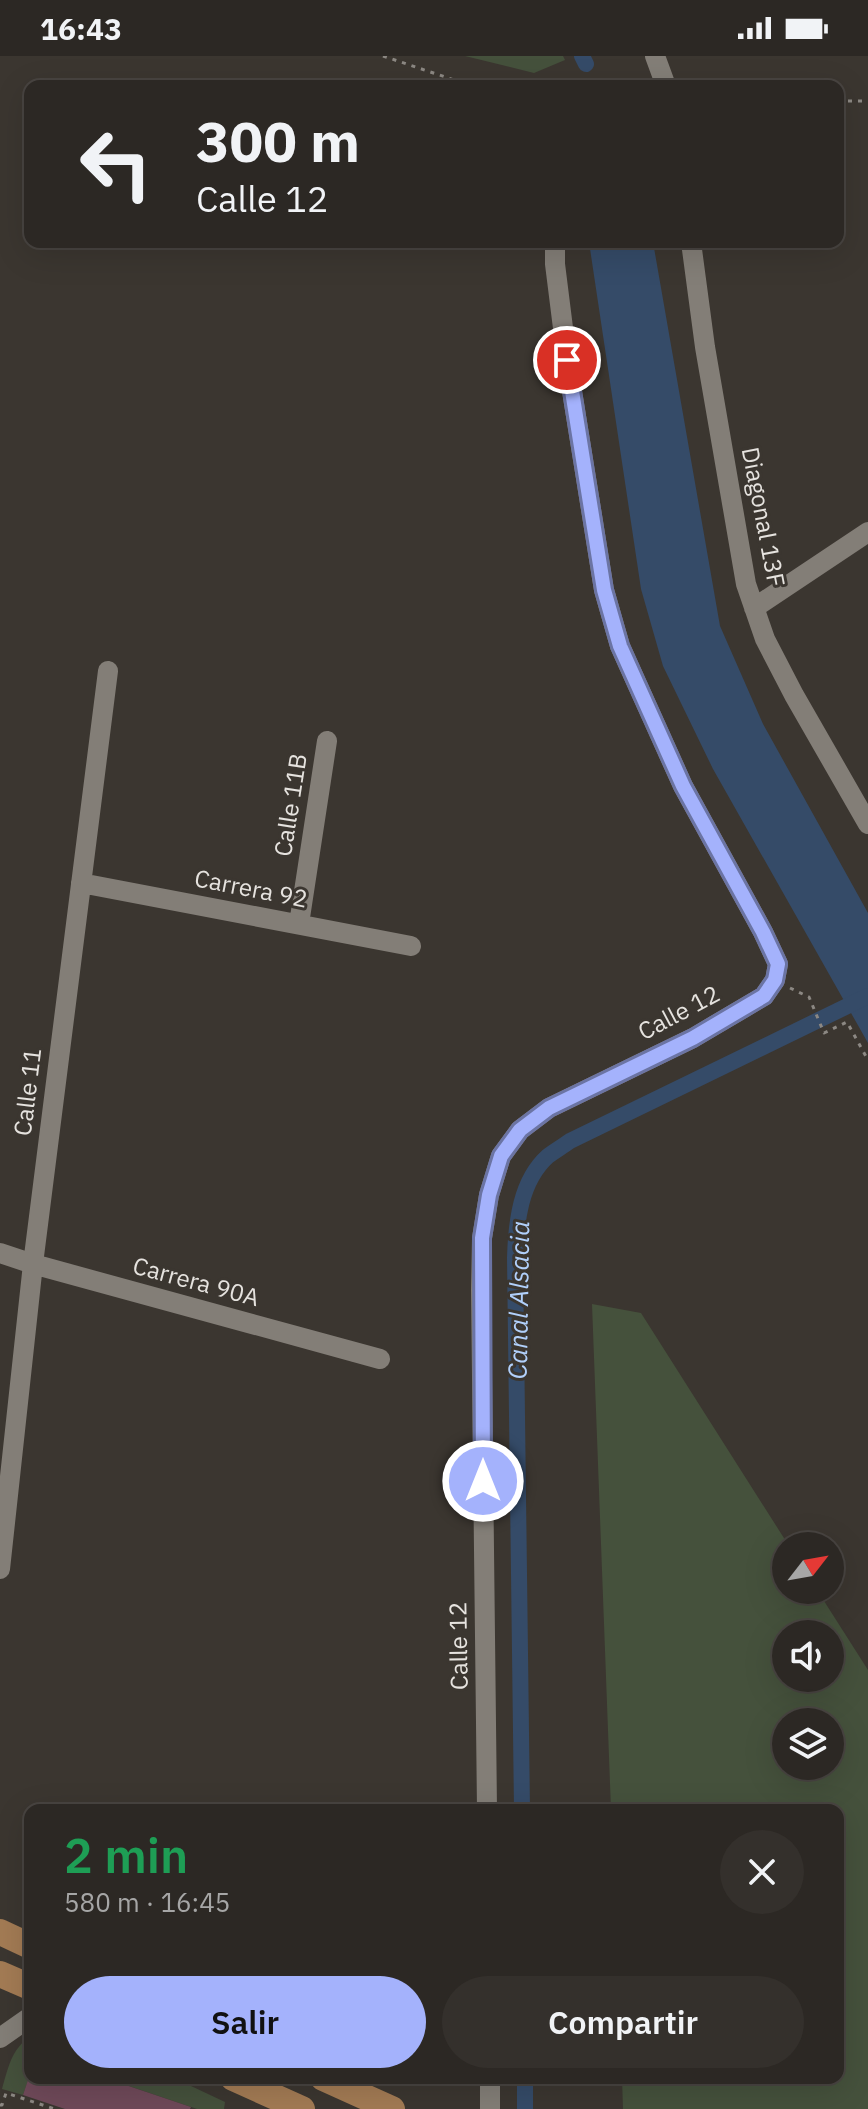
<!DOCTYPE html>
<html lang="es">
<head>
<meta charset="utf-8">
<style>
  :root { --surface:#2c2824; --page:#34302c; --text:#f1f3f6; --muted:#a6a6a6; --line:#484441; --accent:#a4b2fc }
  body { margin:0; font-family:"IBM Plex Sans",sans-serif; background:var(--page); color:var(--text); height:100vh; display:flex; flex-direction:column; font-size:30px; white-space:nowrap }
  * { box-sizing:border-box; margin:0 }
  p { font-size:26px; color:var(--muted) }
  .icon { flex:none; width:44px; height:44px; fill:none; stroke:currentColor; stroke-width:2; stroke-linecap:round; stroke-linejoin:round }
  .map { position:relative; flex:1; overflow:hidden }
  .sheet { position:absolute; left:24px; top:1748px; width:820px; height:280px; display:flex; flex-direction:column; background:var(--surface); border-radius:16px; box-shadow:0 8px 32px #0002,0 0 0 2px var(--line) }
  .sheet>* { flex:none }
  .hud { position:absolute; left:24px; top:24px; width:820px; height:168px; border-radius:16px; box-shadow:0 8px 32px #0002,0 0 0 2px var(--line); background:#2c2824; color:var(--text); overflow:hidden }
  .needle { width:52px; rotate:59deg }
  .fabs { position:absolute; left:772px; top:1476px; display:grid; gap:16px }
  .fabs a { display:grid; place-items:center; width:72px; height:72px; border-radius:50%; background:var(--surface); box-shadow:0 8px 32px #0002,0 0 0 2px var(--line); font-size:40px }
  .pin { position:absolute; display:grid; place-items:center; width:68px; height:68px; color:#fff; margin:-34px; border:4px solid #fff; border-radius:50%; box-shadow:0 2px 8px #0007 }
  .me { position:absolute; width:88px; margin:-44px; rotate:0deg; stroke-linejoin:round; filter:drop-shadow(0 0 6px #0008) }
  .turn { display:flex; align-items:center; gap:28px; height:168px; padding:0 40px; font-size:36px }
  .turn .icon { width:104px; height:104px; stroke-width:2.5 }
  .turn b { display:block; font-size:56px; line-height:68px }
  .round { display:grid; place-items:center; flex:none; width:84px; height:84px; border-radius:42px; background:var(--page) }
  .summary { display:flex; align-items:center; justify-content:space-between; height:136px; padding:0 40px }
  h1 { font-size:48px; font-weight:600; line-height:60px; color:#1e9e55 }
  .cta { display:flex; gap:16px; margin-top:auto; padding:16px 40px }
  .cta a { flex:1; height:92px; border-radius:48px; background:var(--accent); color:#111; font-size:32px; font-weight:600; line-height:92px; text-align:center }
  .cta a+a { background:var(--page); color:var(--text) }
  .status { display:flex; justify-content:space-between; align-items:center; height:56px; padding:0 40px; background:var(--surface); direction:ltr }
  .status svg { height:22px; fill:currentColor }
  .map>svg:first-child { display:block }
  .green { fill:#45513c; fill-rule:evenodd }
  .water { fill:#354b68 }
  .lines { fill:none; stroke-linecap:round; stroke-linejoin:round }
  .canal { stroke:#354b68; stroke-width:16 }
  .building { fill:#6f4959 }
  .path { stroke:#8c8883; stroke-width:3; stroke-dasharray:4 6; stroke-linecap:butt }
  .minor { stroke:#837e77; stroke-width:20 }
  .major { stroke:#a37b54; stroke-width:26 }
  .route-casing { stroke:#6b74a4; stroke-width:20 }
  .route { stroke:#a4b2fc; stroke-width:14 }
  .labels { text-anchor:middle; stroke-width:6; stroke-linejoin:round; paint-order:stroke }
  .street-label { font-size:24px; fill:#e6e3df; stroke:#3b3630 }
  .water-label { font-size:26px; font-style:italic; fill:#b1d0fb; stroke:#3b3630 }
</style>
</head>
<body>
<div class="status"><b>16:43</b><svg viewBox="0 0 49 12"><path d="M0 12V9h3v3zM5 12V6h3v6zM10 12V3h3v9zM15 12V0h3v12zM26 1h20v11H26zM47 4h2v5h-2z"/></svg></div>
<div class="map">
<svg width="868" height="2053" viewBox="0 0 868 2053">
  <rect width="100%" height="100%" fill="#3b3630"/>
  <!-- green -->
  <path class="green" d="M465,0H563L565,4L534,17Z
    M592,1248L641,1257L789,1490H786V1534H817L868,1614V2053H623L622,2022H838V1754H611ZM786,1578H830V1622H786ZM830,1666V1710H786V1666Z
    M30,1981V2022H36L35,2027L28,2025L23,2039L2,2033C8,2013 11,1993 30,1981Z
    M105,2022H174L225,2046L224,2053H197Z"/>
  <!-- water -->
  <path class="water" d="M589,186H653L720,570L763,668L868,857V987L713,713L663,610L641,533Z"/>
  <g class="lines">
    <!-- canal -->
    <path class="canal" d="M582,0L586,8
      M522,1754L515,1202C516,1167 520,1125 548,1100C555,1095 563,1090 570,1085L868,940
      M525,2022V2053"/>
  </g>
  <!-- building -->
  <path class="building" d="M36,2022H105L191,2051L190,2053H65L23,2039L28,2024L35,2027Z"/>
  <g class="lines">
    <!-- path -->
    <path class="path" d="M383,0L472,30
      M838,45H868
      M790,932L809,941L824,977L847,966L868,1004
      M0,2049H2L6,2037L55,2053"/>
    <!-- minor -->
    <path class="minor" d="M655,0L666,30
      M691,186L705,291L746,528L765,583L794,639L868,768
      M754,552L868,476
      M81,827L411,890
      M299,868L327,685
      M0,1197L33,1208L380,1303
      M0,1513L33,1208L108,615
      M487,1754L481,1234L482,1182L489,1139L501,1100L520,1074L549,1052L693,982L764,940L775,924L778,908L763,876L683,730L620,590L604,534L567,304L555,208V186
      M0,1982L30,1961
      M490,2022V2053"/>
    <!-- major -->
    <path class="major" d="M0,1876L30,1890
      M0,1918L30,1931
      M233,2022L302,2053
      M323,2022L392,2053"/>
  </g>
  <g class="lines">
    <defs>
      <path id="route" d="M483,1425L482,1182L489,1139L501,1100L520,1074L549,1052L693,982L764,940L775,924L778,908L763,876L683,730L620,590L604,534L567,304"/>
    </defs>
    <!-- route casing -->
    <use href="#route" class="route-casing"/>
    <!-- route -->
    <use href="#route" class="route"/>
  </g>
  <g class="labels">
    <!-- street labels -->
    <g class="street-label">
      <text transform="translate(763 461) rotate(79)" y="8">Diagonal 13F</text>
      <text transform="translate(291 749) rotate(-81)" y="8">Calle 11B</text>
      <text transform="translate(251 833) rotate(11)" y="8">Carrera 92</text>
      <text transform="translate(679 957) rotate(-28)" y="8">Calle 12</text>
      <text transform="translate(28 1036) rotate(-83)" y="8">Calle 11</text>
      <text transform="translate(196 1226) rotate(15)" y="8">Carrera 90A</text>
      <text transform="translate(459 1590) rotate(-91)" y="8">Calle 12</text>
    </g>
    <!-- water labels -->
    <g class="water-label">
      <text transform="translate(519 1244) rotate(-89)" y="9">Canal Alsacia</text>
    </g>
  </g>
</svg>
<div class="fabs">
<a><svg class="needle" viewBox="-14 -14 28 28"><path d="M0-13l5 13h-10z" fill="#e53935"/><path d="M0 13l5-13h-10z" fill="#a6a6a6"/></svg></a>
<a><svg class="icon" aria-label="sound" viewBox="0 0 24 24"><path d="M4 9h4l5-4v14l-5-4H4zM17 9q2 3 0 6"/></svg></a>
<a><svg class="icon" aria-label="layers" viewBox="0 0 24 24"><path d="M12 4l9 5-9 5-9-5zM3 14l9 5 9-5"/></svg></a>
</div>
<div class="pin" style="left:567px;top:304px;background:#d93025"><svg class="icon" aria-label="arrive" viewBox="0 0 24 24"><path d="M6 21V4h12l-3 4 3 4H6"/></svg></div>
<svg class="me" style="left:483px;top:1425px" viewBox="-20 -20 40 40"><circle r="17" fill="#a4b2fc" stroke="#fff" stroke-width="3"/><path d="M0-11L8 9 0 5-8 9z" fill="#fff"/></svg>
<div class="hud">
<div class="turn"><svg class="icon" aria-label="left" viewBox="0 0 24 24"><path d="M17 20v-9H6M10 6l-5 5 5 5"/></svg><div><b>300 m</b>Calle 12</div></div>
</div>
<section class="sheet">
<div class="summary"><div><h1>2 min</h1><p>580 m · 16:45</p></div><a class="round"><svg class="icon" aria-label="close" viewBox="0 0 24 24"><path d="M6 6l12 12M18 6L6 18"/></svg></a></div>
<div class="cta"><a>Salir</a><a>Compartir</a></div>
</section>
</div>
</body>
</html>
